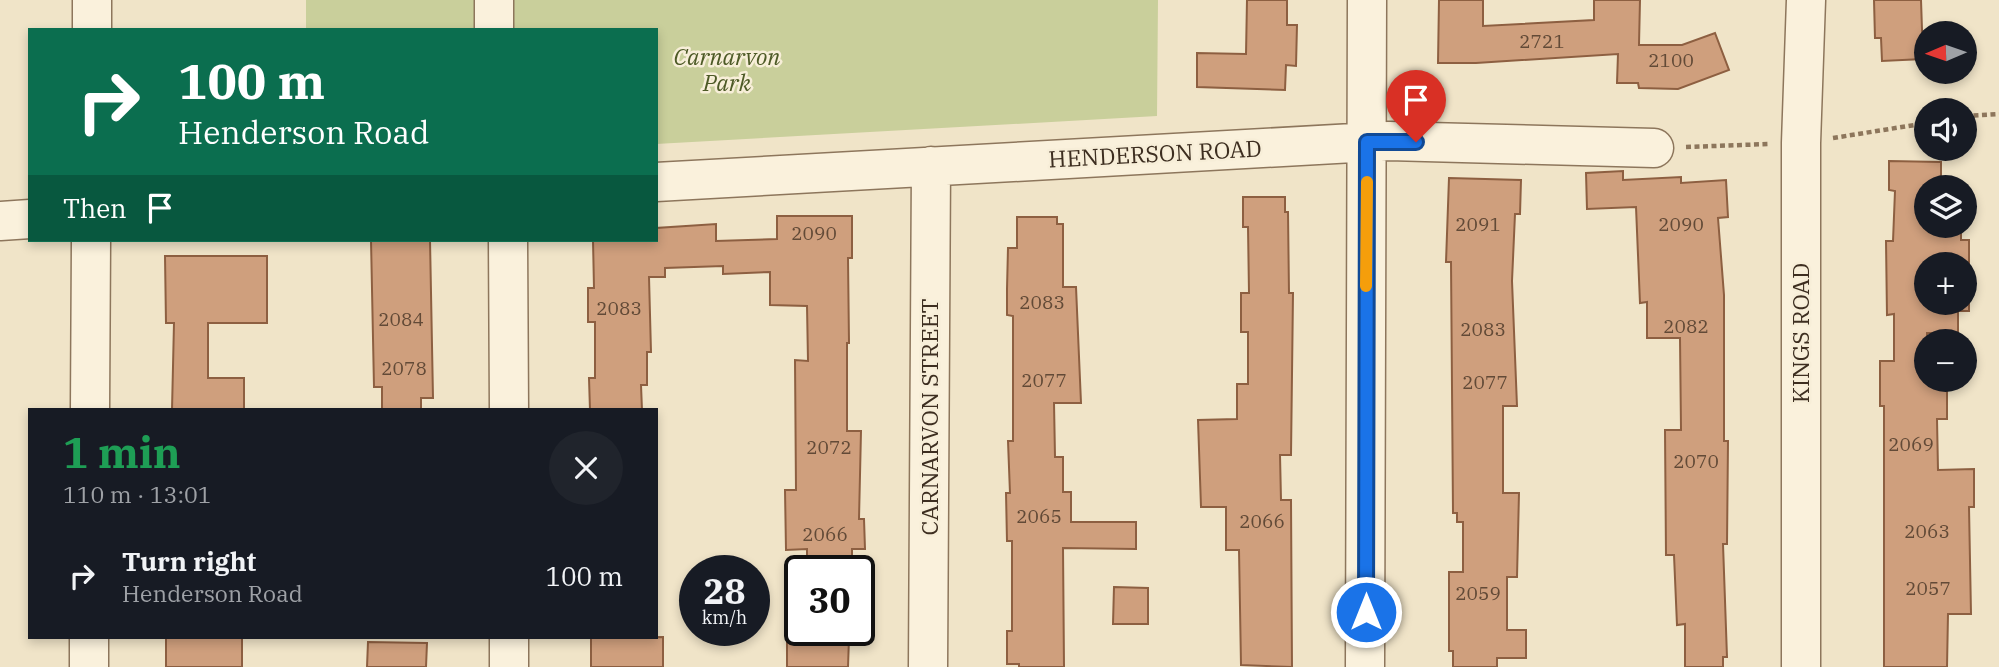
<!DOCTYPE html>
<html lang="en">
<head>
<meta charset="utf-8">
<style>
  :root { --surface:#171b24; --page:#20242c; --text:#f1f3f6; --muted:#9ea1a6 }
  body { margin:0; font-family:"IBM Plex Serif",serif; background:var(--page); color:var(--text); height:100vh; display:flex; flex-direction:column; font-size:26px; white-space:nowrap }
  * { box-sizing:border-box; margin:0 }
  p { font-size:23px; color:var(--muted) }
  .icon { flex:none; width:38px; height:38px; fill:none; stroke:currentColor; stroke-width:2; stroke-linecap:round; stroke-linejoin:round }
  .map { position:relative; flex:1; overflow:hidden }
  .details { position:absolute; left:28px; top:408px; width:630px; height:231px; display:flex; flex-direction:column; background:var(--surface); border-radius:0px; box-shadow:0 4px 10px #0003 }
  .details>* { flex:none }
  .banner { position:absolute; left:28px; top:28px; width:630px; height:214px; border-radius:0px; box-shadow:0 4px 10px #0003; background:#0b6e4f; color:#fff; overflow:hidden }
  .needle { width:46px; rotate:268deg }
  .tools { position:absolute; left:1914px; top:21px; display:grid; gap:14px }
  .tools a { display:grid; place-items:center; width:63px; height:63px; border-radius:50%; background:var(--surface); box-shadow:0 4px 10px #0003; font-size:35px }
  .speed { position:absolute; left:679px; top:555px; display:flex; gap:14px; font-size:35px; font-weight:700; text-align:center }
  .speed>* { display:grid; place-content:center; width:91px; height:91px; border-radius:50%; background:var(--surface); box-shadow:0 4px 10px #0003; line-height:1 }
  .speed small { font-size:18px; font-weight:400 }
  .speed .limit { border:4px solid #111; border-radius:10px; background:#fff; color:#111 }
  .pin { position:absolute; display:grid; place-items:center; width:60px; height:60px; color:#fff; margin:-72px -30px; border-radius:50% 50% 50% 0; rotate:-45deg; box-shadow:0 0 7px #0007 }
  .pin .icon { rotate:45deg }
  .me { position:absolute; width:77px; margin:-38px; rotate:0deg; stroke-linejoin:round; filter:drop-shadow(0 0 5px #0008) }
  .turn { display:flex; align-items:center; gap:24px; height:147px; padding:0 35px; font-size:32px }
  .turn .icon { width:91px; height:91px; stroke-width:2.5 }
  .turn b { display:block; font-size:49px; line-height:60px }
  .then { display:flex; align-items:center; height:66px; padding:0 35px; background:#0003; gap:14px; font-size:26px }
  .round { display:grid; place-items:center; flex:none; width:74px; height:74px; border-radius:37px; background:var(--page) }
  .headline { display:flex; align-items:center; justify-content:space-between; height:119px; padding:0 35px }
  h1 { font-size:42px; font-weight:700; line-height:52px; color:#1e9e55 }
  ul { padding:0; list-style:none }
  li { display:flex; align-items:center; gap:21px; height:98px; padding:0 35px }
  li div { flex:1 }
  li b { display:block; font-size:26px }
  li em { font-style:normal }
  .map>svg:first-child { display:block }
  .green { fill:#c9cf9b }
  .building { fill:#cf9f7d; stroke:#8d5f41; stroke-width:2; fill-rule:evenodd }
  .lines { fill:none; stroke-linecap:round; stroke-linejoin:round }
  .minor-casing { stroke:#8d765c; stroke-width:41 }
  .path { stroke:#8d765c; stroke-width:4.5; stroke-dasharray:5 3.5; stroke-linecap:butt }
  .minor { stroke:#faf1dc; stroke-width:38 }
  .route-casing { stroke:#114b97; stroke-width:18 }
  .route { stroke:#1a73e8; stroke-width:12 }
  .slow { stroke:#f59e0b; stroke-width:12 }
  .labels { text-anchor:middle; stroke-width:5; stroke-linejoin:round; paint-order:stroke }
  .number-label { font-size:19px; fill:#624a37 }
  .park-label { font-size:23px; font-style:italic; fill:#4d5a26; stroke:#f7eed8 }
  .street-label { font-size:23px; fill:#3d2e20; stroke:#f7eed8 }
</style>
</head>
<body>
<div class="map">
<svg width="1999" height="667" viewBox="0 0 1999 667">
  <rect width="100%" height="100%" fill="#f0e4c8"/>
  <!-- green -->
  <path class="green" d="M306,0H1158L1157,116L656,144V30H306Z"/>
  <!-- building -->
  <path class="building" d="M1247,0H1287V25H1297L1296,66L1286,65L1285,90L1197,87V53L1246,54Z
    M1439,0H1483V26L1594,20V0H1640L1639,45H1682L1715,33L1729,70L1678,89L1639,88L1638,83H1617L1618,54L1476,63H1438Z
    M1874,0H1921L1923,59L1882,61L1881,38H1875Z
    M1889,161L1941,162V187H1927V226H1961V240H1969V311H1958V333H1927V380H1947V419H1937L1938,470L1974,469V507H1969L1971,614H1948L1947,667H1884V406H1880V361H1894V314L1887,315L1886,241H1893L1895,191L1889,190ZM1927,264H1965V303H1927Z
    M1623,171V180L1681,177V183L1726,180L1728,217L1718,218L1724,295V441H1728L1727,544H1723L1727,657H1723V667H1685V624L1677,625L1674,555H1666L1665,430H1681L1680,338H1647V302L1640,303L1636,207L1587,209L1586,173Z
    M1449,178L1521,180L1520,214H1515L1512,281L1517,406H1503V493H1519L1517,577H1507V630H1526V658H1497V667H1453V651H1449V572H1463V522H1457V513H1453L1451,262H1446Z
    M1243,197H1285V212H1288L1289,293H1293L1291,455H1280L1281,500H1291L1292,667L1241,665L1239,550H1226V507H1201L1198,420L1237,419V384H1248V332H1241V293H1249L1248,227H1243Z
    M777,216H852V258H848L849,343H847V431H861L859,519H864L865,549H852V570H807V549L786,550L785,490H796L795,360L808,361L807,306L770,305V272L723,274V266L665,268V277H649L651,352H647V385H641L642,410H590L589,378H595V322H588V288H594L593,240H656V228L716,224V241L777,239Z
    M1017,217H1057V224H1063V287H1076L1081,403H1054L1055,457H1063V492H1071V522H1136V549L1063,548L1064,667H1019V664H1007V631H1012V541H1007L1006,493H1010L1008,441H1013V316L1007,315V289L1008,248H1017Z
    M371,240H430L433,398H421V410H382V387H374Z
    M165,256H267V323H208V378H244V410H172L174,323H166Z
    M1114,587L1148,588V624H1113Z
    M166,637H242V667H166Z
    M663,637V667H591V638Z
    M787,638H849L848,667H787Z
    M368,642L427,643L426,667H367Z"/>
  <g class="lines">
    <defs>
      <path id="minor" d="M494,0V30
        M92,30V0
        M656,182L1389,141L1654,148
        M0,221L30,219
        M508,240L509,410
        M90,410L91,240
        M509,637V667
        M89,667V637
        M928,667L931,166
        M1365,667L1367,0
        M1801,667V143L1806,0"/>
    </defs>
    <!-- minor casing -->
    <use href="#minor" class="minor-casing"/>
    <!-- path -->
    <path class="path" d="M1965,116L1999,114
      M1833,138L1927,123
      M1686,147L1769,144"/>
    <!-- minor -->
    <use href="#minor" class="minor"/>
  </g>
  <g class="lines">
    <defs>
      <path id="route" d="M1366,612L1367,142H1416"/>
    </defs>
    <!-- route casing -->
    <use href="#route" class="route-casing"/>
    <!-- route -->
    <use href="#route" class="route"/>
    <!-- slow -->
    <path class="slow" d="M1366,286L1367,182"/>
  </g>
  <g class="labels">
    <!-- number labels -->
    <g class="number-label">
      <text x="1542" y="48">2721</text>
      <text x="1671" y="67">2100</text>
      <text x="1478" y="231">2091</text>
      <text x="1681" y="231">2090</text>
      <text x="814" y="240">2090</text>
      <text x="1042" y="309">2083</text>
      <text x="619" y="315">2083</text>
      <text x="401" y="326">2084</text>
      <text x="1686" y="333">2082</text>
      <text x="1483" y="336">2083</text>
      <text x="404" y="375">2078</text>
      <text x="1044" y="387">2077</text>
      <text x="1485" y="389">2077</text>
      <text x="1911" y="451">2069</text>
      <text x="829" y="454">2072</text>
      <text x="1696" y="468">2070</text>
      <text x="1039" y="523">2065</text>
      <text x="1262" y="528">2066</text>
      <text x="1927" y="538">2063</text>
      <text x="825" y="541">2066</text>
      <text x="1928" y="595">2057</text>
      <text x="1478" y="600">2059</text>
    </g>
    <!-- park labels -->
    <g class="park-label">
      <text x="727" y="65">Carnarvon<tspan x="727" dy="26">Park</tspan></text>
    </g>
    <!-- street labels -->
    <g class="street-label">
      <text transform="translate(1155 154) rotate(-3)" y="8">HENDERSON ROAD</text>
      <text transform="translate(1801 333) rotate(-90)" y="8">KINGS ROAD</text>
      <text transform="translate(930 417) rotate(-90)" y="8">CARNARVON STREET</text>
    </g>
  </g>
</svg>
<div class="tools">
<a><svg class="needle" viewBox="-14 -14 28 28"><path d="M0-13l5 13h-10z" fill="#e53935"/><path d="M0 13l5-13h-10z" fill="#9ea1a6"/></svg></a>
<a><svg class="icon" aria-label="sound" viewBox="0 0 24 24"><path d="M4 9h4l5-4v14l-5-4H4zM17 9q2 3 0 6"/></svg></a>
<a><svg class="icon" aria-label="layers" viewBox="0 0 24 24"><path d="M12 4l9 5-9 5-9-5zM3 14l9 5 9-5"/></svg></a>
<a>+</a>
<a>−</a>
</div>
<div class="speed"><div>28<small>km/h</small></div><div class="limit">30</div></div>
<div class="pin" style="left:1416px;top:142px;background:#d93025"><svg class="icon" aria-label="arrive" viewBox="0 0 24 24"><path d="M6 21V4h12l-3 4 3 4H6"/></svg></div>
<svg class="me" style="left:1366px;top:612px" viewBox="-20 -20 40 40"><circle r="17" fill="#1a73e8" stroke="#fff" stroke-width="3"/><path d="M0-11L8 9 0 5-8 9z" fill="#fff"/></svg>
<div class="banner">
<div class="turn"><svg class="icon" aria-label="right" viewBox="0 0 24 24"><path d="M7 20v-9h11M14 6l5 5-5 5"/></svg><div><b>100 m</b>Henderson Road</div></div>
<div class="then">Then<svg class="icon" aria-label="arrive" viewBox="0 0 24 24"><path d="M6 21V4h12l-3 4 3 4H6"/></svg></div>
</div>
<section class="details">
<div class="headline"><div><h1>1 min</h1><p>110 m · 13:01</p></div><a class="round"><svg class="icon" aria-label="close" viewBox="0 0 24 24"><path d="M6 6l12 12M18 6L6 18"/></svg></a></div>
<ul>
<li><svg class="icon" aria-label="right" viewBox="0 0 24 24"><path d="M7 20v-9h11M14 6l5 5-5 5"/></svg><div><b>Turn right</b><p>Henderson Road</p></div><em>100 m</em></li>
</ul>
</section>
</div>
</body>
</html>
